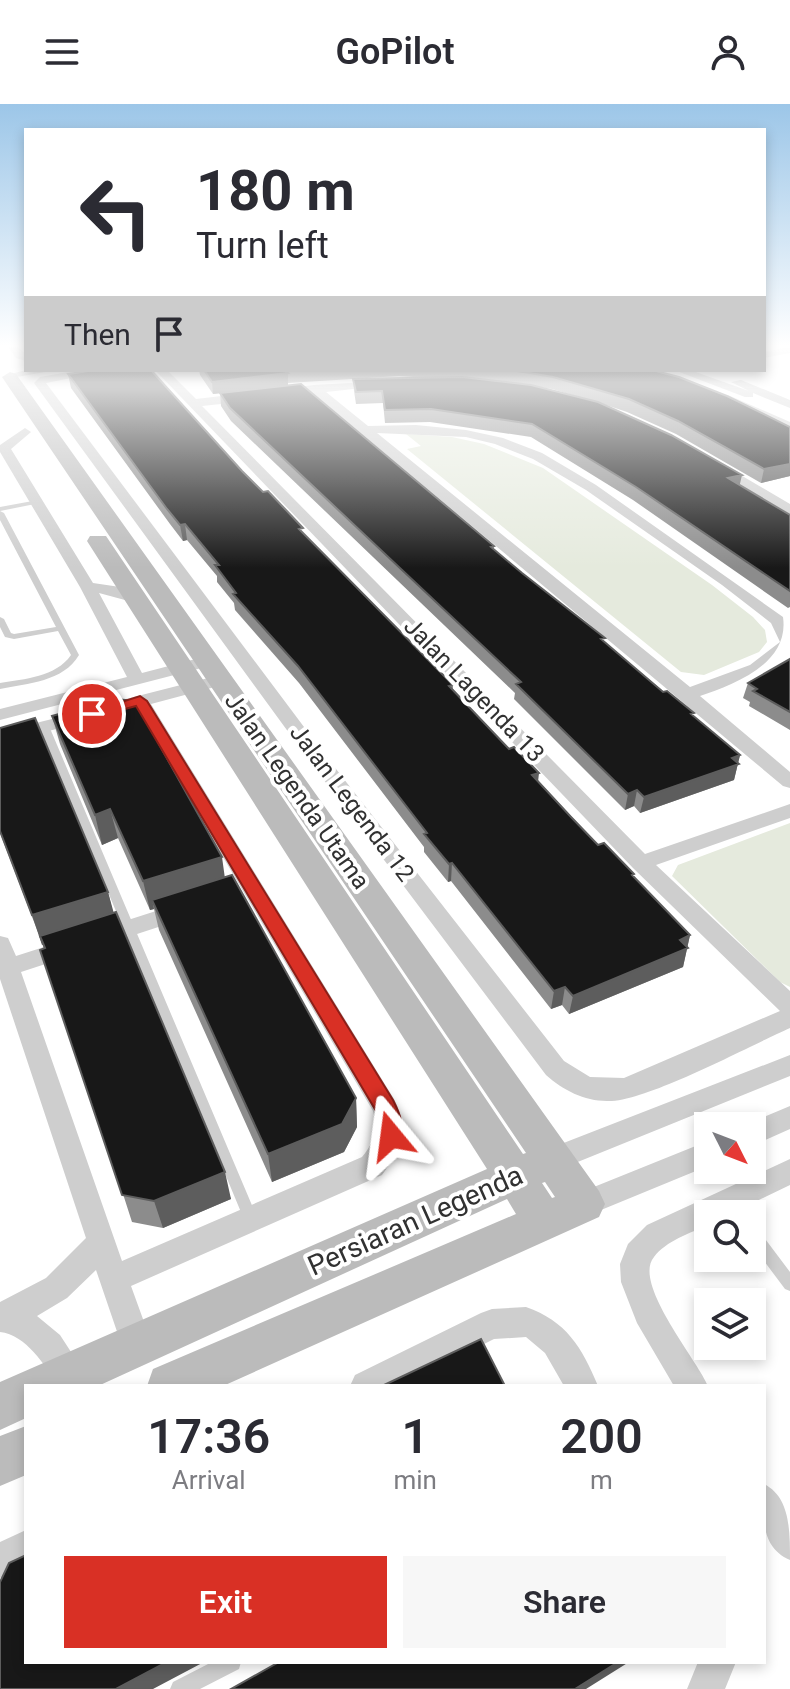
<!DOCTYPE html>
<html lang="en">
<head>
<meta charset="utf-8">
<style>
  :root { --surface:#fff; --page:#f7f7f7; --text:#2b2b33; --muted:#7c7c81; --accent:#d93025 }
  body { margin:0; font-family:Roboto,sans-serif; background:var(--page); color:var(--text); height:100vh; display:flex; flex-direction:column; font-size:30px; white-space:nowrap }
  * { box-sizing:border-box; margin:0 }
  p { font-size:26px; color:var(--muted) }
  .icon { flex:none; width:44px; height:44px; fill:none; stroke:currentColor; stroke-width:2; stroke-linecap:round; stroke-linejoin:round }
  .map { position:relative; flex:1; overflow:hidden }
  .drawer { position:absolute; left:24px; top:1280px; width:742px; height:280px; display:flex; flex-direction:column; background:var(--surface); border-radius:0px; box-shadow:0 4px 12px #0003 }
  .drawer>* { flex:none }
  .banner { position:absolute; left:24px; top:24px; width:742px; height:244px; border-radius:0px; box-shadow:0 4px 12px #0003; background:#fff; color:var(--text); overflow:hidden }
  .needle { width:52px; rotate:132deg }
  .controls { position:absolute; left:694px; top:1008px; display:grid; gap:16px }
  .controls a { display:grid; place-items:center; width:72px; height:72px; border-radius:0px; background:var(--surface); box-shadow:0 4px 12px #0003; font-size:40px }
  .pin { position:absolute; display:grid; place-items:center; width:68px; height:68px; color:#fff; margin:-34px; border:4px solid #fff; border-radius:50%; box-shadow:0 2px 8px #0007 }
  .me { position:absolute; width:88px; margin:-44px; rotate:344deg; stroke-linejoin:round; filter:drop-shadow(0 0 6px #0008) }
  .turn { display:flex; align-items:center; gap:28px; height:168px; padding:0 40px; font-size:36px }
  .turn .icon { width:104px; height:104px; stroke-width:2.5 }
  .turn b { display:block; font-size:56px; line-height:68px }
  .then { display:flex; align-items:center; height:76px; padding:0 40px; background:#0003; gap:16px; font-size:30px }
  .eta { display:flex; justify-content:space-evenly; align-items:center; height:136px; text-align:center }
  .eta b { font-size:48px; font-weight:600; line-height:56px }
  .primary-button { display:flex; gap:16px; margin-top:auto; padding:16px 40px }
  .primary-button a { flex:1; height:92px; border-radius:0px; background:var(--accent); color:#fff; font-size:32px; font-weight:600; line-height:92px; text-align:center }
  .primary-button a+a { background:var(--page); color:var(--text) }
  header { display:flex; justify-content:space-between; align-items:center; height:104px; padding:0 40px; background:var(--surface); font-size:36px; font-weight:600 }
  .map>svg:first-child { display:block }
  .green { fill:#e5eadd }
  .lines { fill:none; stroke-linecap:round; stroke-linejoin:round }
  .lane { fill:#cecece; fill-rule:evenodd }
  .street { fill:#cecece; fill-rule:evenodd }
  .secondary { fill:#bbb; fill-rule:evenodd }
  .wall { fill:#8c8c8c; fill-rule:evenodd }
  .shaded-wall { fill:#5d5d5d }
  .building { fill:#181818; stroke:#5d5d5d; stroke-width:2 }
  .route { fill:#d93025; stroke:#8d1f18; stroke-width:2 }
  .labels { text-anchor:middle; stroke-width:8; stroke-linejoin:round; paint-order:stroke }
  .street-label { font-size:24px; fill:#313131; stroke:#fff }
  .near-street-label { font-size:28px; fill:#313131; stroke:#fff }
</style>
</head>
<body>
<header><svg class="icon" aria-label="menu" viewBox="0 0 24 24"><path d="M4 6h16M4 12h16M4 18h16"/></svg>GoPilot<svg class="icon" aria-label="person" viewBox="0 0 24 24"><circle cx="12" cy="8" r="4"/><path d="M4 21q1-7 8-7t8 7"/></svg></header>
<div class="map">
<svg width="790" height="1585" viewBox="0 0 790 1585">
  <rect width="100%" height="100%" fill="#fff"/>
  <!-- green -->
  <path class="green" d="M406,330L452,333L484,340L543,364L712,481L753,513L765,526L767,538L759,548L704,571L681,568L407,345L421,342Z
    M790,719V883L780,878L672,772L678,761Z"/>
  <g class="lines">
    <!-- lane -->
    <path class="lane" d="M38,396L41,398L40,399L0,407L4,409L79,551C63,578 28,579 0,585V579C24,575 56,573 71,551L58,527L14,535L5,533L0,523V513L4,515L11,529L14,530L56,523L0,416V403Z
      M44,619L49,622L257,1113L255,1118L250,1120L245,1118L243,1113L39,622Z
      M752,1122L757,1124L790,1168V1187L785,1185L752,1141Z
      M212,1558H241L239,1565L200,1585H170L173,1578Z"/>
    <!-- street -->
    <path class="street" d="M8,243H18L26,250V257L16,254Z
      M790,243V249L764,254V248Z
      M26,266H56L17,273L11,270Z
      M80,266H112L46,279L322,647L564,957L590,973L624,974L780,907L633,764L155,266H167L196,295L314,281L385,277V281L381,282L326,288L368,322L416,321L466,326L503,334L542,349L596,381L783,513C790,561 731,581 700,592L790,668V684L783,682L314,290L202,302L645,750L790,700V714L656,761L790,887V924C751,941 644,999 607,997C584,997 563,986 546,971L308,655L34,279L40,273ZM377,329L466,333L495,340L533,355L586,386L722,481L771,519L780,538L750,561L690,583Z
      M674,266H690L749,287L731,278L741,276L790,296V304L753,289V293H745Z
      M728,291L790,318V327L724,296L722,294Z
      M25,324L31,328L11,345L93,479L120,483L144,494L136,499L99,489L142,569L207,552L213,553L216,557L213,561L0,616V605L127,573L80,483L0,348V341Z
      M710,359H720L790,400V410L710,365Z
      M220,571L226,572L229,576L226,580L151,600L394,995C409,1024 401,1046 382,1071L131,1182L152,1240L147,1251L136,1256L125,1251L96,1166L67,1194L37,1212L60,1231L86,1271L81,1282H58C45,1261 26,1231 0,1228V1198L46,1174L86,1134L0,875V832L8,834L16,852L184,798L192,800L195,806L192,812L21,868L122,1157L362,1053C374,1038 379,1026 373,1007L135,604L128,605L119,600L122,596Z
      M84,607L90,608L93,612L90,616L0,640V628Z
      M790,951V972L553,1068L543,1065L539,1056L543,1047Z
      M790,1002V1025L752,1042V1022H742Z
      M708,1037V1062L584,1113L574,1109L570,1100L574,1091Z
      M790,1055V1081L730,1110H708V1121C690,1129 666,1137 654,1153C632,1179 697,1255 708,1282H674L637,1219L621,1178L620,1160L628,1140L647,1121Z
      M526,1203C566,1217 582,1243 598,1282H564L545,1249L526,1233L494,1235L400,1282H350L355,1271L481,1209L492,1205Z
      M764,1380C790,1393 790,1426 790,1456C758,1442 764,1409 764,1380Z
      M26,1426V1462L0,1474V1438Z
      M698,1558H736L725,1585H687Z"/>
    <!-- secondary -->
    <path class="secondary" d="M10,268L16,270L599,1087L605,1100L599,1113L223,1282H147L153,1265L516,1110L507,1095L98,1282H26V1314L0,1326V1278L487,1065L87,437L90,432H106L523,1050L526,1049L2,273ZM545,1078L555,1093L552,1094L542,1079Z
      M26,1322V1371L0,1382V1332Z"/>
  </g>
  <!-- wall -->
  <path class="wall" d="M199,266H652L790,323V372L761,379L676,330L627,308L600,299L790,411V503L788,504L633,396L531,333L430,318L385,319L383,299L356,300L354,287L353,275L429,274L399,272L288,279V281L213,290L200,271ZM539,283L552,285L589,296Z
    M68,270L242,367L453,581V585L598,741L634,773L690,831L683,863L569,910L562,901L551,905L451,777L448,778L424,748V743L299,579L235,506L234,499L217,478V472L187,436L183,437L170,420L71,284Z
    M220,289L494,442V446L740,651L734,676L640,709L634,702L625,706L514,595L515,589L231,317L221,302Z
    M790,555V626L749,602L750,598L743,594L748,579Z
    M52,612L225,773L356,994L357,1023L344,1048L272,1078L159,826L154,805L150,806L118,734L102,741L60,640Z
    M0,624L108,788L113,809L231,1095L163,1124L132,1118L44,844L0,729Z"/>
  <!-- shaded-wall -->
  <path class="shaded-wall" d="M288,269V281L213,290L212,278Z
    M790,360V372L761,379L764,365Z
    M742,371L739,384L728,374Z
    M185,420L187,436L183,437L180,421Z
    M740,651L734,676L640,709L644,693Z
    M539,669L537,687L532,671Z
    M637,686L634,702L625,706L628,690Z
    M110,705L118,734L102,741L95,711Z
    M222,753L226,782L152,796L154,805L150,806L143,777Z
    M452,759L451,777L448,778L449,760Z
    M108,788L116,817L42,841L32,811Z
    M690,831L683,863L569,910L573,892Z
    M565,883L562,901L551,905L554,887Z
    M356,994L357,1023L344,1048L272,1078L268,1050Z
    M225,1068L231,1095L163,1124L154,1097Z
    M167,1558H204L153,1585H116Z
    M618,1558H629L586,1585H575Z"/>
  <!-- building -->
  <path class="building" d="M95,266H151L242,367L263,388L268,387L303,424L299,425L453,581L449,582L509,645L514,643L539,669L532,671L571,713L598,741L604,739L634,770L632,771L690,831L680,836L688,844L573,892L565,883L554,887L452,759L449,760L424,730L427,729L298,562L233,490L236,489L215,461H219L185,420L180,421L167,405L68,270Z
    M204,266H301L285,267L288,269L212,278Z
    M511,266H652L679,273L727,292L790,323V360L764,365L678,317L629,295L553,273Z
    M462,273L531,281L598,298L671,331L742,371L728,374L790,411V487L636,383L532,320L431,305L385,306L382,287L356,288L353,275Z
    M301,280L494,442L491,443L522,469L605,534L601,535L663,588L667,587L694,609L691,610L740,651L732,654L739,660L644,693L637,686L628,690L516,580L521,578L230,304L220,289Z
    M790,555V608L753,587L757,585L748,579Z
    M115,595L135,597L222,753L143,777L110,705L95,711L52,612Z
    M35,614L108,788L32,811L0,727V624Z
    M232,771L356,994L342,1020L268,1050L152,796Z
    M116,808L225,1068L154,1097L122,1091L40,846L45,844L40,832Z
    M481,1235L505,1282H382Z
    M26,1451V1558H167L116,1585H0V1478L9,1459Z
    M279,1558H618L575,1585H231Z"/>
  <!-- sky -->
  <linearGradient id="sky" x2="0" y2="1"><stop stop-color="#9cc6e8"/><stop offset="0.52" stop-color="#fff"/><stop offset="1" stop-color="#fff" stop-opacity="0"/></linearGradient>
  <rect width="790" height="464" fill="url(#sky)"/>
  <!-- route -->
  <path class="route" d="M140,592L147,597L393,996C400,1010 406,1024 399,1039L391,1042L384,1039L376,1007L136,602L92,614L84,610Z"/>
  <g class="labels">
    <!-- street labels -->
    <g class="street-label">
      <text transform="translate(474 586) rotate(46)" y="8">Jalan Lagenda 13</text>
      <text transform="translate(297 687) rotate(55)" y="8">Jalan Legenda Utama</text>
      <text transform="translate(352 699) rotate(53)" y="8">Jalan Legenda 12</text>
    </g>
    <!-- near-street labels -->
    <g class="near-street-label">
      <text transform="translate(415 1116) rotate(-24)" y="10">Persiaran Legenda</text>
    </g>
  </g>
</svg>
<div class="controls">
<a><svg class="needle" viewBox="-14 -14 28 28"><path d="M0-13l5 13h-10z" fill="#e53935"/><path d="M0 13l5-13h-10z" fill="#7c7c81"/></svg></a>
<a><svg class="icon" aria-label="search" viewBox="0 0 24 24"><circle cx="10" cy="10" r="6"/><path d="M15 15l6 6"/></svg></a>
<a><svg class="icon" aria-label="layers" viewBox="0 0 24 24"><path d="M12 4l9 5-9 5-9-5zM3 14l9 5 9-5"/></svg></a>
</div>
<div class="pin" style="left:92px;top:610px;background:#d93025"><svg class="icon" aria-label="arrive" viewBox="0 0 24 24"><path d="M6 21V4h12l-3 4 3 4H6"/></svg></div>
<svg class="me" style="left:391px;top:1032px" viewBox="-20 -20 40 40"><path d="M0-17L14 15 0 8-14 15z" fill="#d93025" stroke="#fff" stroke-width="4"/></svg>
<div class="banner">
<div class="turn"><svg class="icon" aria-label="left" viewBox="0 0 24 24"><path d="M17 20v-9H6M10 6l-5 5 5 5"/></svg><div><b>180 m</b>Turn left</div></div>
<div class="then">Then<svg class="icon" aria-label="arrive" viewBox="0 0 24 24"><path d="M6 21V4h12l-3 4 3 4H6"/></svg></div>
</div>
<section class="drawer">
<div class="eta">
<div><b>17:36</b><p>Arrival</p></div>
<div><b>1</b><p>min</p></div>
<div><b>200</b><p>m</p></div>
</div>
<div class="primary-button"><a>Exit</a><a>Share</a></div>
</section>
</div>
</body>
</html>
